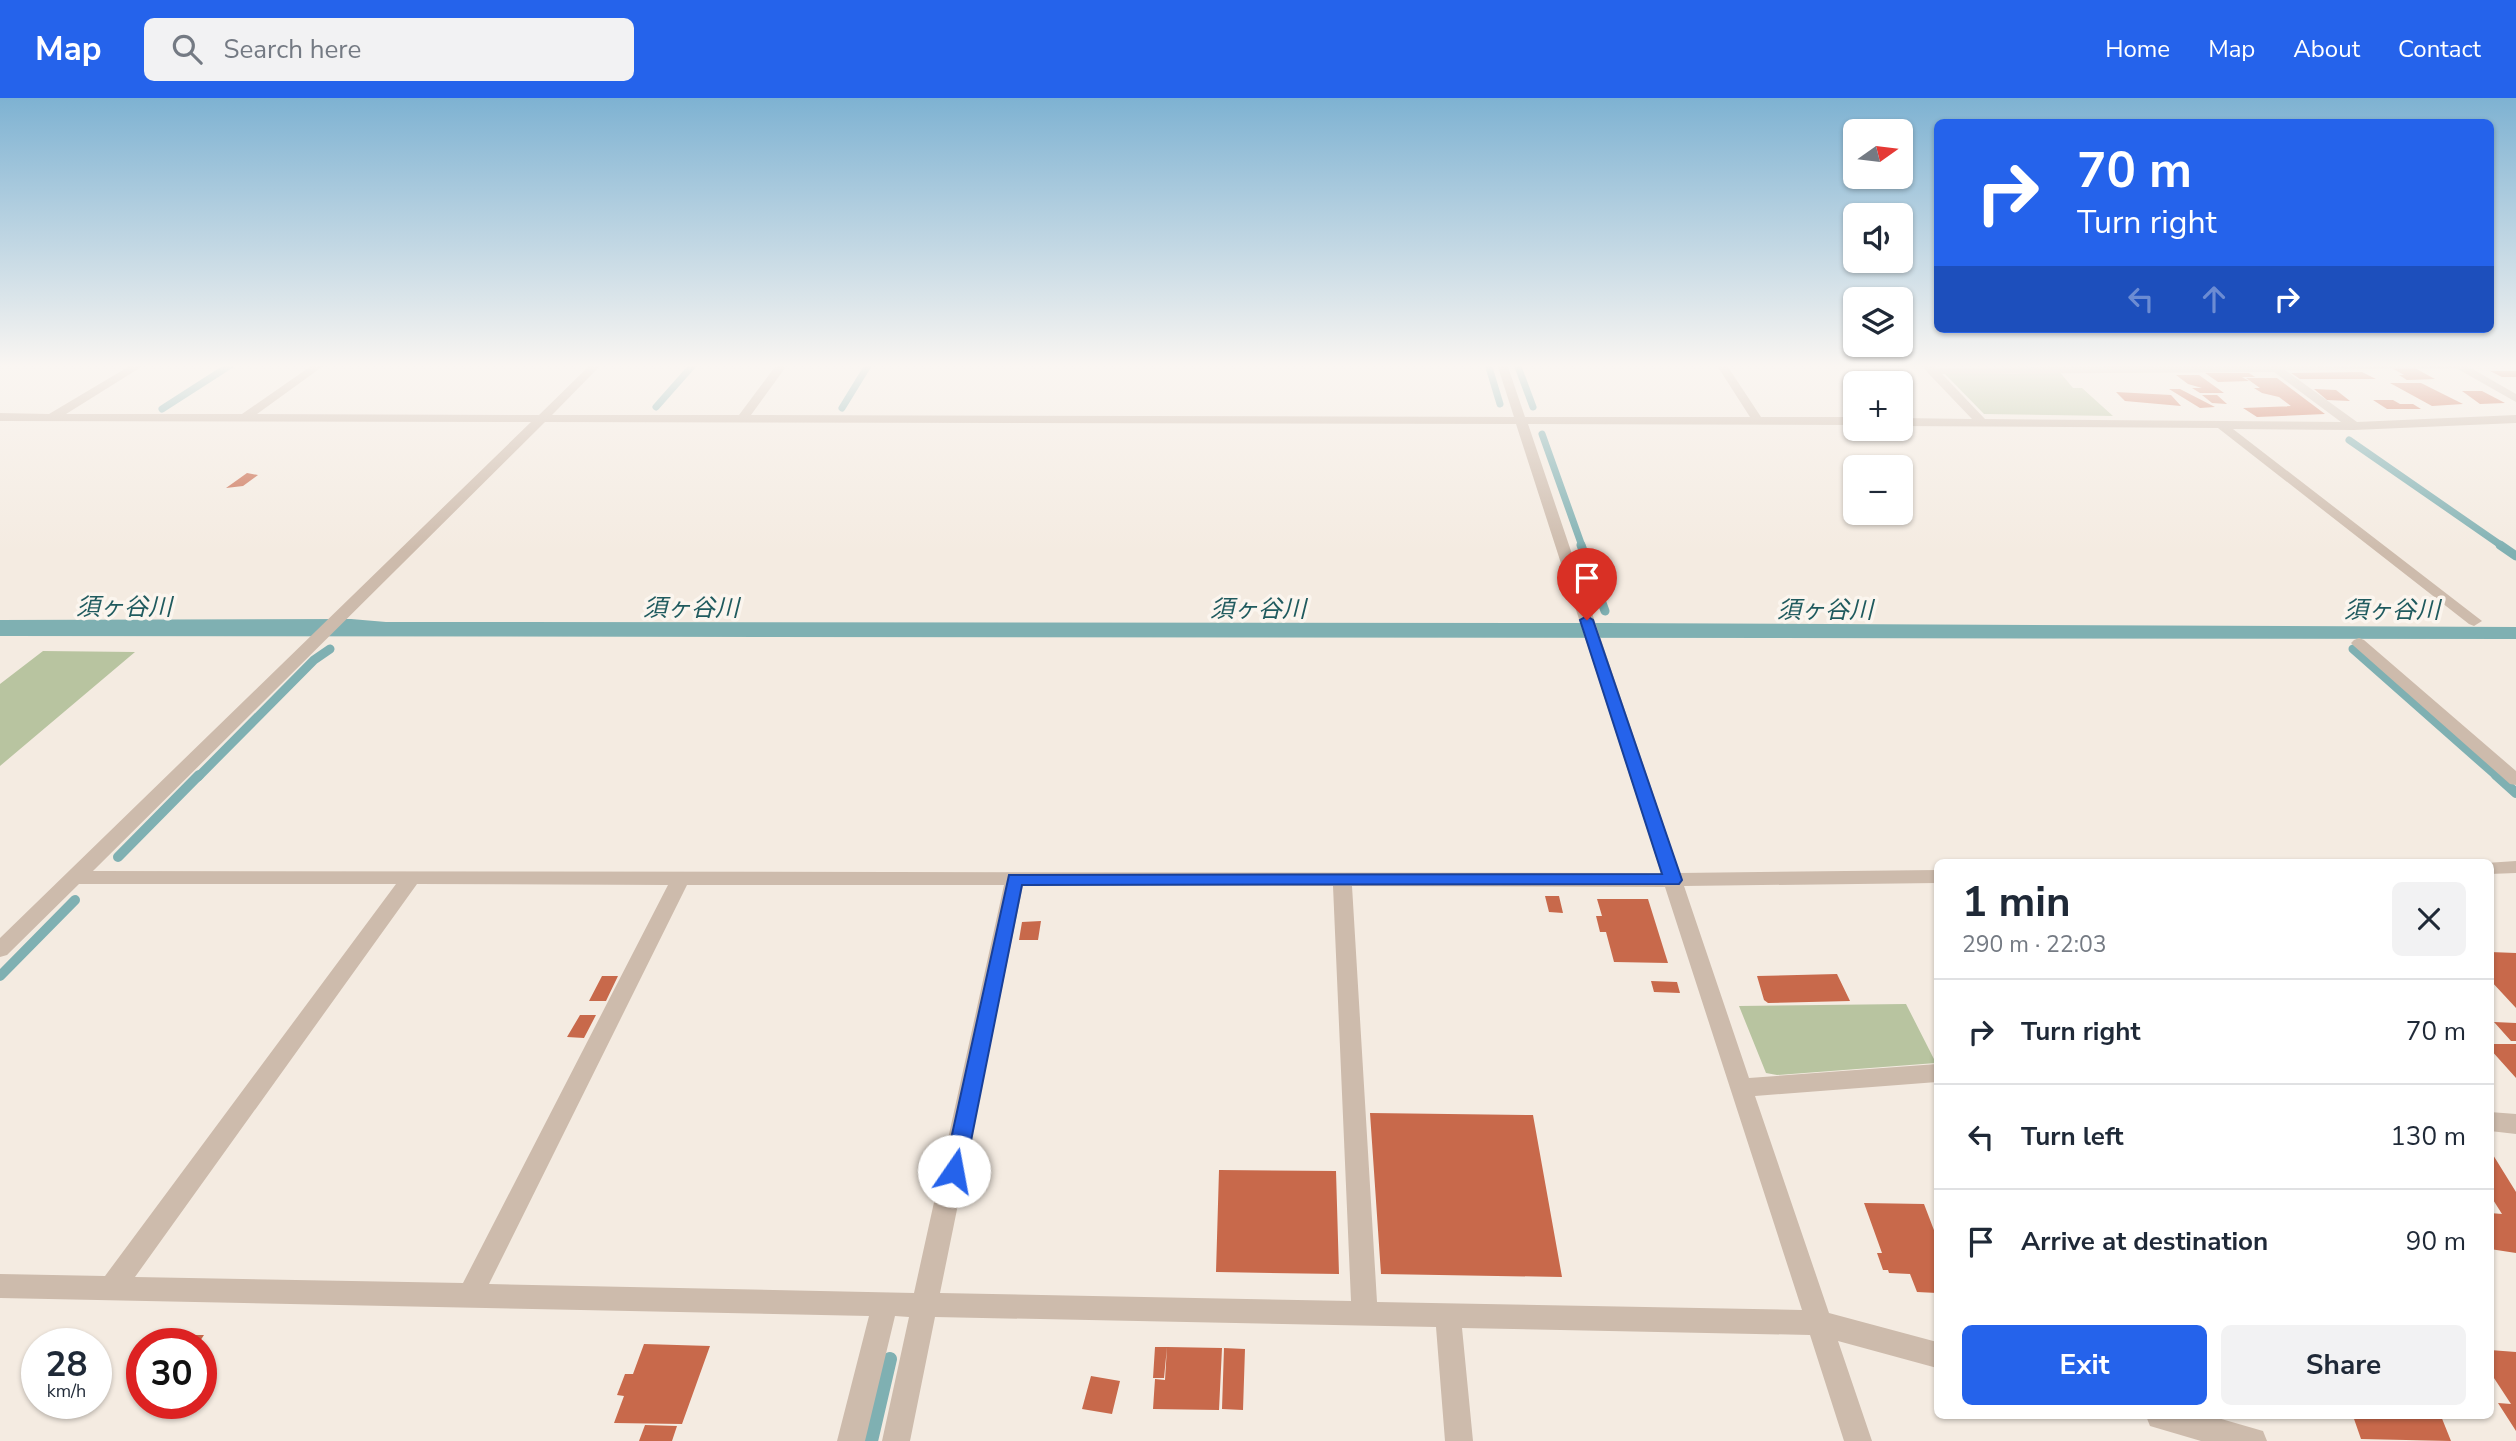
<!DOCTYPE html>
<html lang="en">
<head>
<meta charset="utf-8">
<style>
  :root { --surface:#fff; --page:#f2f2f3; --text:#1f2937; --muted:#747a83; --line:#e0e1e3; --accent:#2563eb }
  body { margin:0; font-family:"Nunito Sans","Noto Sans JP",sans-serif; background:var(--page); color:var(--text); height:100vh; display:flex; flex-direction:column; font-size:26px; white-space:nowrap }
  * { box-sizing:border-box; margin:0 }
  p { font-size:23px; color:var(--muted) }
  .icon { flex:none; width:38px; height:38px; fill:none; stroke:currentColor; stroke-width:2; stroke-linecap:round; stroke-linejoin:round }
  .map { position:relative; flex:1; overflow:hidden }
  .drawer { position:absolute; left:1934px; top:761px; width:560px; height:560px; display:flex; flex-direction:column; background:var(--surface); border-radius:10px; box-shadow:0 2px 5px #0004 }
  .drawer>* { flex:none }
  .banner { position:absolute; left:1934px; top:21px; width:560px; height:214px; border-radius:10px; box-shadow:0 2px 5px #0004; background:#2563eb; color:#fff; overflow:hidden }
  .needle { width:46px; rotate:76deg }
  .buttons { position:absolute; left:1843px; top:21px; display:grid; gap:14px }
  .buttons a { display:grid; place-items:center; width:70px; height:70px; border-radius:10px; background:var(--surface); box-shadow:0 2px 5px #0004; font-size:35px }
  .speed { position:absolute; left:21px; top:1230px; display:flex; gap:14px; font-size:35px; font-weight:700; text-align:center }
  .speed>* { display:grid; place-content:center; width:91px; height:91px; border-radius:50%; background:var(--surface); box-shadow:0 2px 5px #0004; line-height:1 }
  .speed small { font-size:18px; font-weight:400 }
  .speed .limit { border:10px solid #d22; background:#fff; color:#111 }
  .pin { position:absolute; display:grid; place-items:center; width:60px; height:60px; color:#fff; margin:-72px -30px; border-radius:50% 50% 50% 0; rotate:-45deg; box-shadow:0 0 7px #0007 }
  .pin .icon { rotate:45deg }
  .me { position:absolute; width:77px; margin:-38px; rotate:12deg; stroke-linejoin:round; filter:drop-shadow(0 0 5px #0008) }
  .turn { display:flex; align-items:center; gap:24px; height:147px; padding:0 28px; font-size:32px }
  .turn .icon { width:91px; height:91px; stroke-width:2.5 }
  .turn b { display:block; font-size:49px; line-height:60px }
  .lanes { display:flex; align-items:center; height:66px; padding:0 28px; background:#0003; justify-content:center; gap:35px; direction:ltr }
  .lanes .off { opacity:.35 }
  .round { display:grid; place-items:center; flex:none; width:74px; height:74px; border-radius:10px; background:var(--page) }
  .overview { display:flex; align-items:center; justify-content:space-between; height:119px; padding:0 28px }
  h1 { font-size:42px; font-weight:700; line-height:52px }
  .cta { display:flex; gap:14px; margin-top:auto; padding:14px 28px }
  .cta a { flex:1; height:80px; border-radius:10px; background:var(--accent); color:#fff; font-size:28px; font-weight:700; line-height:80px; text-align:center }
  .cta a+a { background:var(--page); color:var(--text) }
  ul { padding:0; list-style:none }
  li { display:flex; align-items:center; gap:21px; height:105px; padding:0 28px; border-top:2px solid var(--line) }
  li div { flex:1 }
  li b { display:block; font-size:26px }
  li em { font-style:normal }
  header { display:flex; align-items:center; gap:42px; box-sizing:border-box; height:98px; padding:0 35px; background:var(--accent); color:#fff }
  header strong { font-size:33px }
  nav { display:flex; gap:38px; margin-inline-start:auto; font-size:24px }
  .search { width:490px; height:63px; background:var(--page); display:flex; align-items:center; gap:18px; box-sizing:border-box; padding:0 24px; border-radius:10px; color:var(--muted); font-size:26px }
  .map>svg:first-child { display:block }
  .green { fill:#b8c4a0 }
  .water { fill:#7fb0b2 }
  .lines { fill:none; stroke-linecap:round; stroke-linejoin:round }
  .stream-far3 { stroke:#7fb0b2; stroke-width:7 }
  .stream-far2 { stroke:#7fb0b2; stroke-width:9 }
  .stream-far1 { stroke:#7fb0b2; stroke-width:10 }
  .stream { stroke:#7fb0b2; stroke-width:14 }
  .building { fill:#c8694b }
  .minor { fill:#cdbbac; fill-rule:evenodd }
  .route { fill:#2563eb; stroke:#184099; stroke-width:2 }
  .labels { text-anchor:middle; stroke-width:7; stroke-linejoin:round; paint-order:stroke }
  .water-label { font-size:24px; font-style:italic; fill:#1f5a5e; stroke:#fbf5ee }
</style>
</head>
<body>
<header>
<strong>Map</strong>
<div class="search"><svg class="icon" aria-label="search" viewBox="0 0 24 24"><circle cx="10" cy="10" r="6"/><path d="M15 15l6 6"/></svg>Search here</div>
<nav><a>Home</a><a>Map</a><a>About</a><a>Contact</a></nav>
</header>
<div class="map">
<svg width="2516" height="1343" viewBox="0 0 2516 1343">
  <rect width="100%" height="100%" fill="#f4ebe1"/>
  <!-- green -->
  <path class="green" d="M2058,272L2073,290H2082L2113,318L1984,316L1945,276L1947,274L2014,276Z
    M43,553L135,554L0,668V586Z
    M1906,906L1936,965L1777,977L1766,975L1739,908Z"/>
  <!-- water -->
  <path class="water" d="M351,521L386,524L1604,525L2516,529V541L0,538V522Z"/>
  <g class="lines">
    <!-- stream-far3 -->
    <path class="stream-far3" d="M1488,266L1500,306
      M1517,266L1533,309
      M656,309L694,266
      M842,310L869,266
      M162,311L232,266
      M1542,336L1582,448
      M2349,342L2502,448"/>
    <!-- stream-far2 -->
    <path class="stream-far2" d="M1581,447L1605,513
      M2500,447L2516,458
      M2353,551L2498,679
      M198,679L314,562L330,551"/>
    <!-- stream-far1 -->
    <path class="stream-far1" d="M2496,677L2516,695
      M118,759L199,677
      M0,878L75,802"/>
    <!-- stream -->
    <path class="stream" d="M871,1343L890,1261"/>
  </g>
  <!-- building -->
  <path class="building" d="M2104,266H2143L2156,270L2107,269Z
    M2411,268L2435,281L2407,282L2399,277H2404L2390,269Z
    M2490,273H2516V279H2502Z
    M2362,274L2376,281H2300L2291,275Z
    M2205,275H2249L2255,279H2242L2249,283L2218,284Z
    M2176,277H2199L2224,295H2200L2192,290H2202L2188,286Z
    M2246,280H2277L2325,316L2257,319L2243,310L2291,308L2279,299L2262,295L2254,290H2260Z
    M2390,285H2421L2463,306L2432,308Z
    M2169,291H2180L2215,309L2200,310Z
    M2314,291L2336,292L2350,303L2327,302Z
    M2462,293H2482L2505,305L2480,306Z
    M2116,294L2171,297L2181,308L2125,303Z
    M2202,297H2217L2227,306L2212,305Z
    M2373,302H2393L2400,306H2413L2421,311H2387Z
    M247,375L258,377L243,388L226,390Z
    M1545,798H1559L1563,815L1549,814Z
    M1597,801H1648L1668,865L1614,864L1606,834H1600L1596,818H1602Z
    M1041,823L1038,842H1019L1022,824Z
    M2490,854L2516,855V910L2490,882Z
    M1837,876L1850,903L1768,905L1764,902L1757,878Z
    M602,878H618L606,903H589Z
    M1651,883L1677,884L1680,895L1654,894Z
    M580,917H596L584,940L567,939Z
    M2494,924L2516,925V943H2511Z
    M2490,946H2516V980L2490,951Z
    M1370,1015L1533,1017L1562,1179L1381,1176Z
    M2490,1052L2516,1094V1155L2490,1151V1115L2502,1116L2490,1097Z
    M1219,1072L1336,1073L1339,1176L1216,1174Z
    M1864,1105L1924,1106L1937,1140V1195L1917,1194L1910,1176L1889,1175L1888,1172H1883L1877,1155H1882Z
    M186,1237H204L198,1246H180Z
    M644,1246L710,1248L682,1326L614,1325L624,1298L617,1297L625,1276H633Z
    M1155,1249H1167L1164,1280H1153Z
    M1167,1249L1222,1250L1219,1312L1153,1311L1155,1281L1165,1282Z
    M1224,1250L1245,1251L1243,1312L1222,1311Z
    M2490,1252L2516,1254V1333L2498,1305L2511,1306L2490,1274Z
    M1091,1278L1120,1283L1112,1316L1082,1311Z
    M2353,1318H2441L2451,1343L2361,1341Z
    M645,1327L677,1328L672,1343H639Z"/>
  <g class="lines">
    <!-- minor -->
    <path class="minor" d="M133,266H146L66,316H242L314,266H326L257,316L539,317L591,266H602L552,317H739L777,266H788L751,317L1514,319L1497,266H1507L1525,319H1750L1716,266H1726L1761,319H1855V327L1528,326L1680,775L1937,772V785L1684,788L1749,980L1937,966V984L1755,998L1829,1215L1937,1244V1270L1838,1243L1872,1343H1844L1810,1237L1462,1230L1473,1343H1445L1436,1229L935,1219L910,1343H882L909,1219L895,1218L865,1343H837L869,1218L0,1200V1176L105,1178L396,786H79L7,857L0,859V840L531,324L0,323V315L49,316ZM545,324L1516,326L1661,775L93,773ZM417,786L668,787L463,1185L135,1179ZM687,787H1004L914,1195L489,1186ZM1023,787L1333,788L1351,1203L940,1195ZM1352,788L1665,789L1802,1212L1377,1204Z
      M1924,266H1932L1936,270L2464,266L2516,296V304L2456,270L2285,272L2357,324L2516,317V325L2354,332L2233,331L2482,523L2474,528L2469,526L2218,330L1900,328V320L1972,321L1928,275L1923,268ZM2274,274L2341,324L1985,321L1942,276Z
      M2359,540L2364,542L2516,673V687L2510,686L2354,548L2351,545L2354,542Z
      M2516,763V775L2490,776V765H2486Z
      M2490,1014L2516,1016V1036L2490,1033Z
      M2146,1318H2211L2263,1333L2267,1343H2201L2150,1328Z"/>
  </g>
  <!-- sky -->
  <linearGradient id="sky" x2="0" y2="1"><stop stop-color="#7eb2d2"/><stop offset="0.59" stop-color="#faf6f2"/><stop offset="1" stop-color="#faf6f2" stop-opacity="0"/></linearGradient>
  <rect width="2516" height="454" fill="url(#sky)"/>
  <!-- route -->
  <path class="route" d="M1587,518L1593,522L1682,782L1679,786L1022,787L965,1073L962,1080L954,1083L947,1080L944,1073L1009,777L1662,776L1580,522Z"/>
  <g class="labels">
    <!-- water labels -->
    <g class="water-label">
      <text x="124" y="517">須ヶ谷川</text>
      <text x="691" y="518">須ヶ谷川</text>
      <text x="1258" y="519">須ヶ谷川</text>
      <text x="1825" y="520">須ヶ谷川</text>
      <text x="2392" y="520">須ヶ谷川</text>
    </g>
  </g>
</svg>
<div class="buttons">
<a><svg class="needle" viewBox="-14 -14 28 28"><path d="M0-13l5 13h-10z" fill="#e53935"/><path d="M0 13l5-13h-10z" fill="#747a83"/></svg></a>
<a><svg class="icon" aria-label="sound" viewBox="0 0 24 24"><path d="M4 9h4l5-4v14l-5-4H4zM17 9q2 3 0 6"/></svg></a>
<a><svg class="icon" aria-label="layers" viewBox="0 0 24 24"><path d="M12 4l9 5-9 5-9-5zM3 14l9 5 9-5"/></svg></a>
<a>+</a>
<a>−</a>
</div>
<div class="speed"><div>28<small>km/h</small></div><div class="limit">30</div></div>
<div class="pin" style="left:1587px;top:522px;background:#d93025"><svg class="icon" aria-label="arrive" viewBox="0 0 24 24"><path d="M6 21V4h12l-3 4 3 4H6"/></svg></div>
<svg class="me" style="left:954px;top:1073px" viewBox="-20 -20 40 40"><circle r="19" fill="#fff"/><path d="M0-13L10 11 0 6-10 11z" fill="#2563eb"/></svg>
<div class="banner">
<div class="turn"><svg class="icon" aria-label="right" viewBox="0 0 24 24"><path d="M7 20v-9h11M14 6l5 5-5 5"/></svg><div><b>70 m</b>Turn right</div></div>
<div class="lanes"><svg class="icon off" aria-label="left" viewBox="0 0 24 24"><path d="M17 20v-9H6M10 6l-5 5 5 5"/></svg><svg class="icon off" aria-label="ahead" viewBox="0 0 24 24"><path d="M12 20V5M6 11l6-6 6 6"/></svg><svg class="icon" aria-label="right" viewBox="0 0 24 24"><path d="M7 20v-9h11M14 6l5 5-5 5"/></svg></div>
</div>
<section class="drawer">
<div class="overview"><div><h1>1 min</h1><p>290 m · 22:03</p></div><a class="round"><svg class="icon" aria-label="close" viewBox="0 0 24 24"><path d="M6 6l12 12M18 6L6 18"/></svg></a></div>
<ul>
<li><svg class="icon" aria-label="right" viewBox="0 0 24 24"><path d="M7 20v-9h11M14 6l5 5-5 5"/></svg><div><b>Turn right</b></div><em>70 m</em></li>
<li><svg class="icon" aria-label="left" viewBox="0 0 24 24"><path d="M17 20v-9H6M10 6l-5 5 5 5"/></svg><div><b>Turn left</b></div><em>130 m</em></li>
<li><svg class="icon" aria-label="arrive" viewBox="0 0 24 24"><path d="M6 21V4h12l-3 4 3 4H6"/></svg><div><b>Arrive at destination</b></div><em>90 m</em></li>
</ul>
<div class="cta"><a>Exit</a><a>Share</a></div>
</section>
</div>
</body>
</html>
